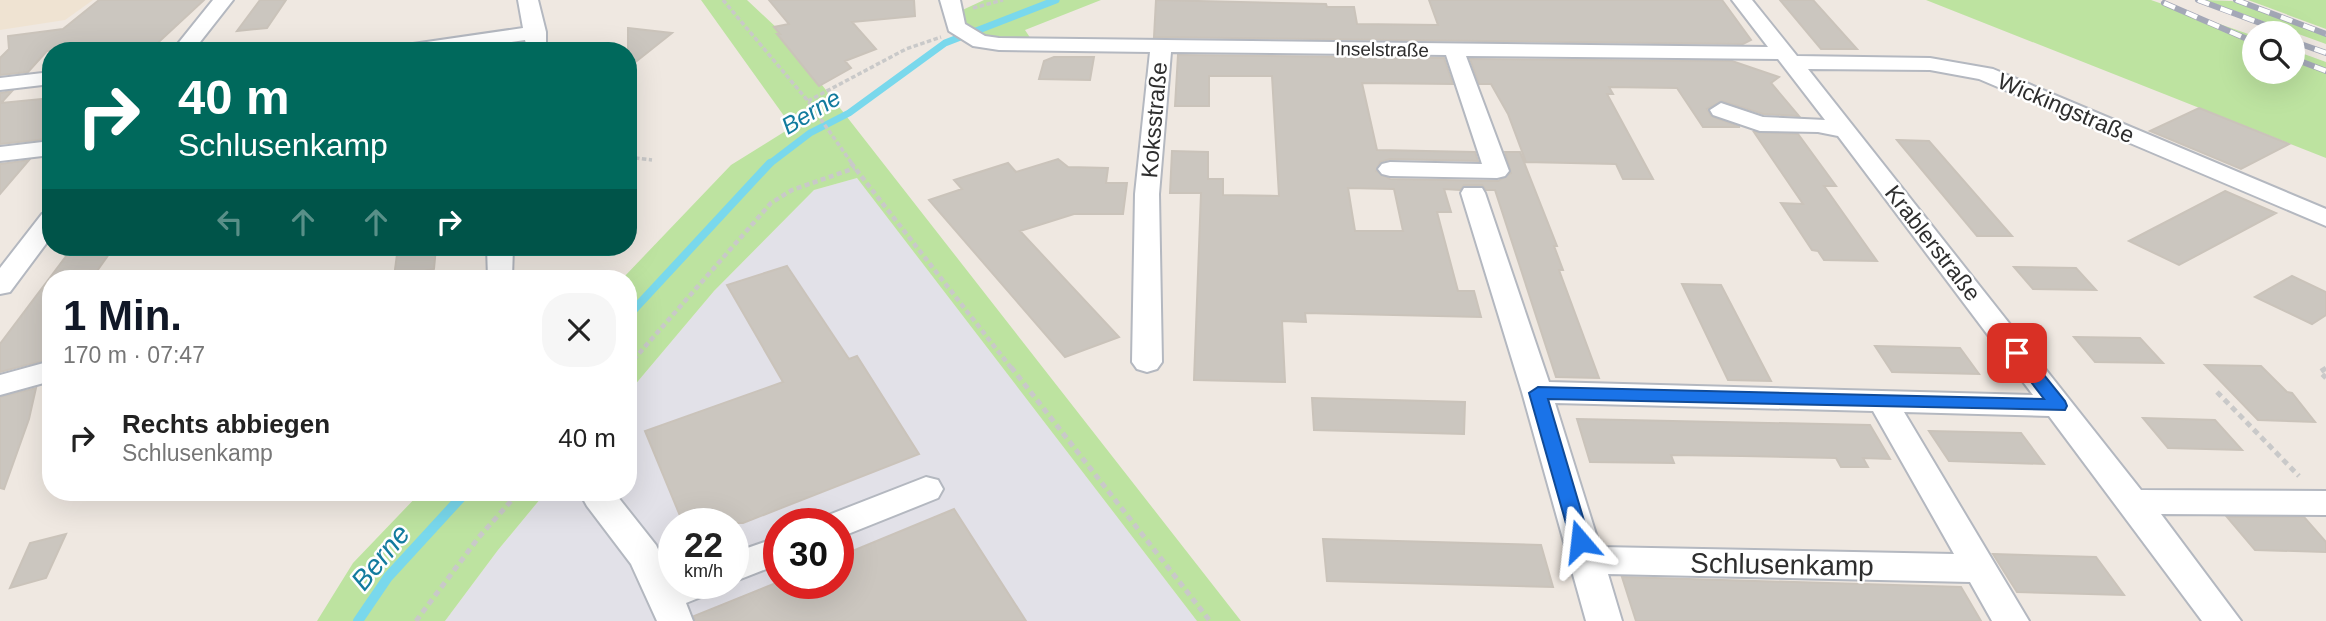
<!DOCTYPE html>
<html lang="de">
<head>
<meta charset="utf-8">
<style>
  :root { --surface:#fff; --page:#f6f6f6; --text:#222; --muted:#767676; --accent:#111827 }
  body { margin:0; font-family:Arial,sans-serif; background:var(--page); color:var(--text); height:100vh; display:flex; flex-direction:column; font-size:26px; white-space:nowrap }
  * { box-sizing:border-box; margin:0 }
  p { font-size:23px; color:var(--muted) }
  .icon { flex:none; width:38px; height:38px; fill:none; stroke:currentColor; stroke-width:2; stroke-linecap:round; stroke-linejoin:round }
  .map { position:relative; flex:1; overflow:hidden }
  .drawer { position:absolute; left:42px; top:270px; width:595px; height:231px; display:flex; flex-direction:column; background:var(--surface); border-radius:28px; box-shadow:0 7px 28px #0002 }
  .drawer>* { flex:none }
  .hud { position:absolute; left:42px; top:42px; width:595px; height:214px; border-radius:28px; box-shadow:0 7px 28px #0002; background:#00695c; color:#fff; overflow:hidden }
  .fabs { position:absolute; left:2242px; top:21px; display:grid; gap:14px }
  .fabs a { display:grid; place-items:center; width:63px; height:63px; border-radius:50%; background:var(--surface); box-shadow:0 7px 28px #0002; font-size:35px }
  .speed { position:absolute; left:658px; top:508px; display:flex; gap:14px; font-size:35px; font-weight:700; text-align:center }
  .speed>* { display:grid; place-content:center; width:91px; height:91px; border-radius:50%; background:var(--surface); box-shadow:0 7px 28px #0002; line-height:1 }
  .speed small { font-size:18px; font-weight:400 }
  .speed .limit { border:10px solid #d22; background:#fff; color:#111 }
  .pin { position:absolute; display:grid; place-items:center; width:60px; height:60px; color:#fff; margin:-30px; border-radius:14px; box-shadow:0 4px 10px #0006 }
  .me { position:absolute; width:77px; margin:-38px; rotate:343deg; stroke-linejoin:round; filter:drop-shadow(0 0 5px #0008) }
  .turn { display:flex; align-items:center; gap:24px; height:147px; padding:0 21px; font-size:32px }
  .turn .icon { width:91px; height:91px; stroke-width:2.5 }
  .turn b { display:block; font-size:49px; line-height:60px }
  .lanes { display:flex; align-items:center; height:66px; padding:0 21px; background:#0003; justify-content:center; gap:35px; direction:ltr }
  .lanes .off { opacity:.35 }
  .round { display:grid; place-items:center; flex:none; width:74px; height:74px; border-radius:28px; background:var(--page) }
  .headline { display:flex; align-items:center; justify-content:space-between; height:119px; padding:0 21px }
  h1 { font-size:42px; font-weight:600; line-height:52px; color:var(--accent) }
  ul { padding:0; list-style:none }
  li { display:flex; align-items:center; gap:21px; height:98px; padding:0 21px }
  li div { flex:1 }
  li b { display:block; font-size:26px }
  li em { font-style:normal }
  .map>svg:first-child { display:block }
  .industrial { fill:#e2e1e8; fill-rule:evenodd }
  .education { fill:#efe3d2 }
  .green { fill:#bde3a0 }
  .lines { fill:none; stroke-linecap:round; stroke-linejoin:round }
  .stream-far2 { stroke:#79d8ec; stroke-width:7 }
  .stream-far1 { stroke:#79d8ec; stroke-width:8 }
  .stream { stroke:#79d8ec; stroke-width:10 }
  .building { fill:#cbc6bf; stroke:#cac3ba; stroke-width:2; fill-rule:evenodd }
  .minor-casing { stroke:#b4b8c0; stroke-width:4 }
  .path-far2 { stroke:#c9c9c9; stroke-width:3.5; stroke-dasharray:4.5 2.5; stroke-linecap:butt }
  .path-far1 { stroke:#c9c9c9; stroke-width:4.5; stroke-dasharray:5 3.5; stroke-linecap:butt }
  .path { stroke:#c9c9c9; stroke-width:5; stroke-dasharray:6 4.5; stroke-linecap:butt }
  .minor { fill:#fff; fill-rule:evenodd }
  .rail-casing { stroke:#a4a8b7; stroke-width:6 }
  .rail { stroke:#fff; stroke-width:4.5; stroke-dasharray:12; stroke-linecap:butt }
  .route { fill:#1a73e8; stroke:#114b97; stroke-width:2 }
  .labels { text-anchor:middle; stroke-width:5; stroke-linejoin:round; paint-order:stroke }
  .far-street-label { font-size:19px; fill:#2e2e2e; stroke:#fff }
  .street-label { font-size:23px; fill:#2e2e2e; stroke:#fff }
  .water-label { font-size:24px; font-style:italic; fill:#127b9e; stroke:#fff }
  .near-water-label { font-size:28px; font-style:italic; fill:#127b9e; stroke:#fff }
  .near-street-label { font-size:28px; fill:#2e2e2e; stroke:#fff }
</style>
</head>
<body>
<div class="map">
<svg width="2326" height="621" viewBox="0 0 2326 621">
  <rect width="100%" height="100%" fill="#efe8e1"/>
  <!-- industrial -->
  <path class="industrial" d="M857,178L1197,621H445L498,550L546,492H628V393L714,291L814,190ZM674,523H733V583H674ZM779,523H838V583H779Z"/>
  <!-- education -->
  <path class="education" d="M0,0H93L65,20L0,30Z"/>
  <!-- green -->
  <path class="green" d="M701,0H747L779,30L1241,621H1197L857,178L814,190L714,291L628,393V278H623L731,165L792,127Z
    M984,0H1101L1025,30L1035,45L1000,43L959,27L964,20L956,13Z
    M1926,0H2151L2254,36V72H2292L2293,50L2326,62V158Z
    M2205,0L2232,1L2326,36V44Z
    M2248,0H2326V29Z
    M421,492H546L498,550L445,621H317L353,563Z"/>
  <g class="lines">
    <!-- stream-far2 -->
    <path class="stream-far2" d="M768,165L810,133L849,113L945,43L1056,0"/>
    <!-- stream-far1 -->
    <path class="stream-far1" d="M628,316L770,163"/>
    <!-- stream -->
    <path class="stream" d="M358,621L388,577L466,492"/>
  </g>
  <!-- building -->
  <path class="building" d="M99,0H204L149,51H47L28,72L0,75V58L9,49L8,36L63,29Z
    M260,0H286L267,28L237,31Z
    M769,0H914L915,16L852,22L876,49L845,61L851,68L819,86L777,34H780L774,27L789,24Z
    M1156,0L1326,4L1327,7H1354L1357,24L1438,25L1429,0H1722L1751,40L1743,44L1154,37Z
    M1780,0H1813L1857,49H1821Z
    M628,28L672,33L628,68Z
    M1178,55L1444,58L1453,84L1362,83L1377,150L1475,152L1478,161L1390,159L1380,162L1376,171L1390,179L1498,181L1511,173L1505,152H1520L1557,246H1554L1563,270H1559L1599,378L1556,377L1495,190H1486L1482,185H1464L1460,190L1444,189L1451,212H1437L1458,291H1474L1481,317L1305,313L1306,322L1282,321L1285,382L1194,380L1201,193H1170L1172,151L1208,152V179H1223V195L1279,196L1272,76H1209V106H1175ZM1348,188L1394,189L1403,231H1355Z
    M1054,57H1094L1090,80L1039,79L1044,61Z
    M1470,59L1732,61L1779,77L1771,83L1799,116L1763,114L1722,101L1707,109L1711,116L1740,127H1703L1677,88L1609,87L1613,94H1607L1653,179H1623L1616,164L1526,162L1508,114L1491,84H1479Z
    M12,91L1,103L51,98V134L47,139L0,144V93Z
    M2199,108L2289,144L2241,169L2150,131Z
    M1754,132L1798,134L1836,186H1824L1877,261L1824,260L1818,251L1812,250L1781,203L1803,204Z
    M1897,140L1929,141L2012,236H1977Z
    M1058,159L1068,167L1108,168L1106,183H1127L1123,214H1074L1020,231L1119,337L1065,357L929,200L962,189L954,180L1008,163L1016,172Z
    M29,160L0,194V164Z
    M2225,191L2276,213L2179,265L2129,241Z
    M73,247H114L92,278H51V347L46,360L0,372V344Z
    M398,247H436L434,269L394,277Z
    M787,266L849,359L857,356L919,454L743,523H683L645,431L783,382L727,285Z
    M2014,267L2076,268L2096,290L2033,289Z
    M2292,276L2326,292V315L2312,324L2255,297Z
    M1682,284L1721,285L1771,381L1728,380Z
    M2074,337L2140,338L2163,363L2095,362Z
    M1875,346L1960,348L1979,374L1892,372Z
    M2205,365L2261,366L2287,392L2292,393L2315,422L2258,420Z
    M36,388L29,419L4,489L0,488V397Z
    M1312,398L1465,402L1464,434L1314,430Z
    M2143,418L2215,420L2242,450L2168,448Z
    M1577,419L1870,425L1890,459L1863,458L1868,467H1841L1836,458L1742,456L1671,455L1674,463L1590,462Z
    M1929,431L2021,433L2044,464L1949,461Z
    M954,509L1026,621H695L694,616L776,583H838V557Z
    M2227,517H2304L2326,542V552L2255,550Z
    M66,534L46,578L10,588L30,543Z
    M1323,539L1541,545L1553,587L1327,581Z
    M1993,554L2096,557L2124,595L2017,592Z
    M1622,577L1961,587L1981,621H1636Z"/>
  <g class="lines">
    <defs>
      <path id="minor" d="M213,0H233L193,51H172Z
        M518,0H538L546,32V51H528L525,40L450,51H396L406,45L523,28Z
        M940,0H960L965,24L985,36L999,38L1768,47L1732,0H1752L1797,56L1930,58L1993,69L2326,209V226L1979,79L1930,70L1808,69L2141,490L2326,491V515L2161,514L2241,621H2202L2049,416L1904,412L2029,621H1992L1970,582L1608,574L1622,621H1586L1522,392L1461,193L1464,188H1482L1485,193L1549,382L2033,395L1838,136L1818,132L1760,131L1713,115L1710,110L1721,103L1763,117L1825,120L1778,59L1466,56L1509,171L1505,176L1497,178L1390,176L1382,174L1378,169L1382,164L1390,162L1482,164L1446,55L1171,52L1159,194L1162,362L1157,369L1147,372L1137,369L1132,362L1135,194L1150,52L999,50L973,46L949,31ZM1555,403L1873,411L1954,554L1600,547Z
        M51,72V84L0,90V78Z
        M51,141V155L0,161V147Z
        M51,211V237L10,292L0,294V268L42,214Z
        M487,247H513L512,278H488Z
        M51,361V381L0,395V375Z
        M926,477L938,480L943,489L938,498L838,538V523H822L826,516Z
        M585,492H614L656,545L674,583H716L711,593L686,603L693,621H657L631,564L587,506L582,497Z
        M779,537V564L733,582V553Z"/>
    </defs>
    <!-- minor casing -->
    <use href="#minor" class="minor-casing"/>
    <!-- path-far2 -->
    <path class="path-far2" d="M723,0L808,101L853,165
      M973,8L1003,0
      M808,101L906,49L941,37
      M628,157L652,160"/>
    <!-- path-far1 -->
    <path class="path-far1" d="M851,163L1012,369
      M628,366L771,203L792,190L855,168"/>
    <!-- path -->
    <path class="path" d="M1011,367L1210,621
      M2326,368L2320,372L2326,378
      M2217,392L2299,476
      M416,621L479,537L519,492"/>
    <!-- minor -->
    <use href="#minor" class="minor"/>
    <defs>
      <path id="rail" d="M2198,0L2287,33
        M2236,0L2326,34
        M2164,3L2254,42
        M2292,41L2326,53
        M2292,58L2326,71"/>
    </defs>
    <!-- rail casing -->
    <use href="#rail" class="rail-casing"/>
    <!-- rail -->
    <use href="#rail" class="rail"/>
  </g>
  <!-- route -->
  <path class="route" d="M2017,348L2023,349L2065,401L2067,406L2065,410L1548,399L1590,541L1587,547H1573L1571,541L1529,393L1538,387L2044,399L2009,353Z"/>
  <g class="labels">
    <!-- far-street labels -->
    <g class="far-street-label">
      <text transform="translate(1382 49) rotate(1)" y="7">Inselstraße</text>
    </g>
    <!-- street labels -->
    <g class="street-label">
      <text transform="translate(2066 108) rotate(23)" y="8">Wickingstraße</text>
      <text transform="translate(1154 120) rotate(-85)" y="8">Koksstraße</text>
      <text transform="translate(1933 243) rotate(52)" y="8">Krablerstraße</text>
    </g>
    <!-- water labels -->
    <g class="water-label">
      <text transform="translate(811 112) rotate(-31)" y="8">Berne</text>
    </g>
    <!-- near-water labels -->
    <g class="near-water-label">
      <text transform="translate(380 557) rotate(-51)" y="10">Berne</text>
    </g>
    <!-- near-street labels -->
    <g class="near-street-label">
      <text transform="translate(1782 564) rotate(1)" y="10">Schlusenkamp</text>
    </g>
  </g>
</svg>
<div class="fabs">
<a><svg class="icon" aria-label="search" viewBox="0 0 24 24"><circle cx="10" cy="10" r="6"/><path d="M15 15l6 6"/></svg></a>
</div>
<div class="speed"><div>22<small>km/h</small></div><div class="limit">30</div></div>
<div class="pin" style="left:2017px;top:353px;background:#d93025"><svg class="icon" aria-label="arrive" viewBox="0 0 24 24"><path d="M6 21V4h12l-3 4 3 4H6"/></svg></div>
<svg class="me" style="left:1580px;top:541px" viewBox="-20 -20 40 40"><path d="M0-17L14 15 0 8-14 15z" fill="#1a73e8" stroke="#fff" stroke-width="4"/></svg>
<div class="hud">
<div class="turn"><svg class="icon" aria-label="right" viewBox="0 0 24 24"><path d="M7 20v-9h11M14 6l5 5-5 5"/></svg><div><b>40 m</b>Schlusenkamp</div></div>
<div class="lanes"><svg class="icon off" aria-label="left" viewBox="0 0 24 24"><path d="M17 20v-9H6M10 6l-5 5 5 5"/></svg><svg class="icon off" aria-label="ahead" viewBox="0 0 24 24"><path d="M12 20V5M6 11l6-6 6 6"/></svg><svg class="icon off" aria-label="ahead" viewBox="0 0 24 24"><path d="M12 20V5M6 11l6-6 6 6"/></svg><svg class="icon" aria-label="right" viewBox="0 0 24 24"><path d="M7 20v-9h11M14 6l5 5-5 5"/></svg></div>
</div>
<section class="drawer">
<div class="headline"><div><h1>1 Min.</h1><p>170 m · 07:47</p></div><a class="round"><svg class="icon" aria-label="close" viewBox="0 0 24 24"><path d="M6 6l12 12M18 6L6 18"/></svg></a></div>
<ul>
<li><svg class="icon" aria-label="right" viewBox="0 0 24 24"><path d="M7 20v-9h11M14 6l5 5-5 5"/></svg><div><b>Rechts abbiegen</b><p>Schlusenkamp</p></div><em>40 m</em></li>
</ul>
</section>
</div>
</body>
</html>
